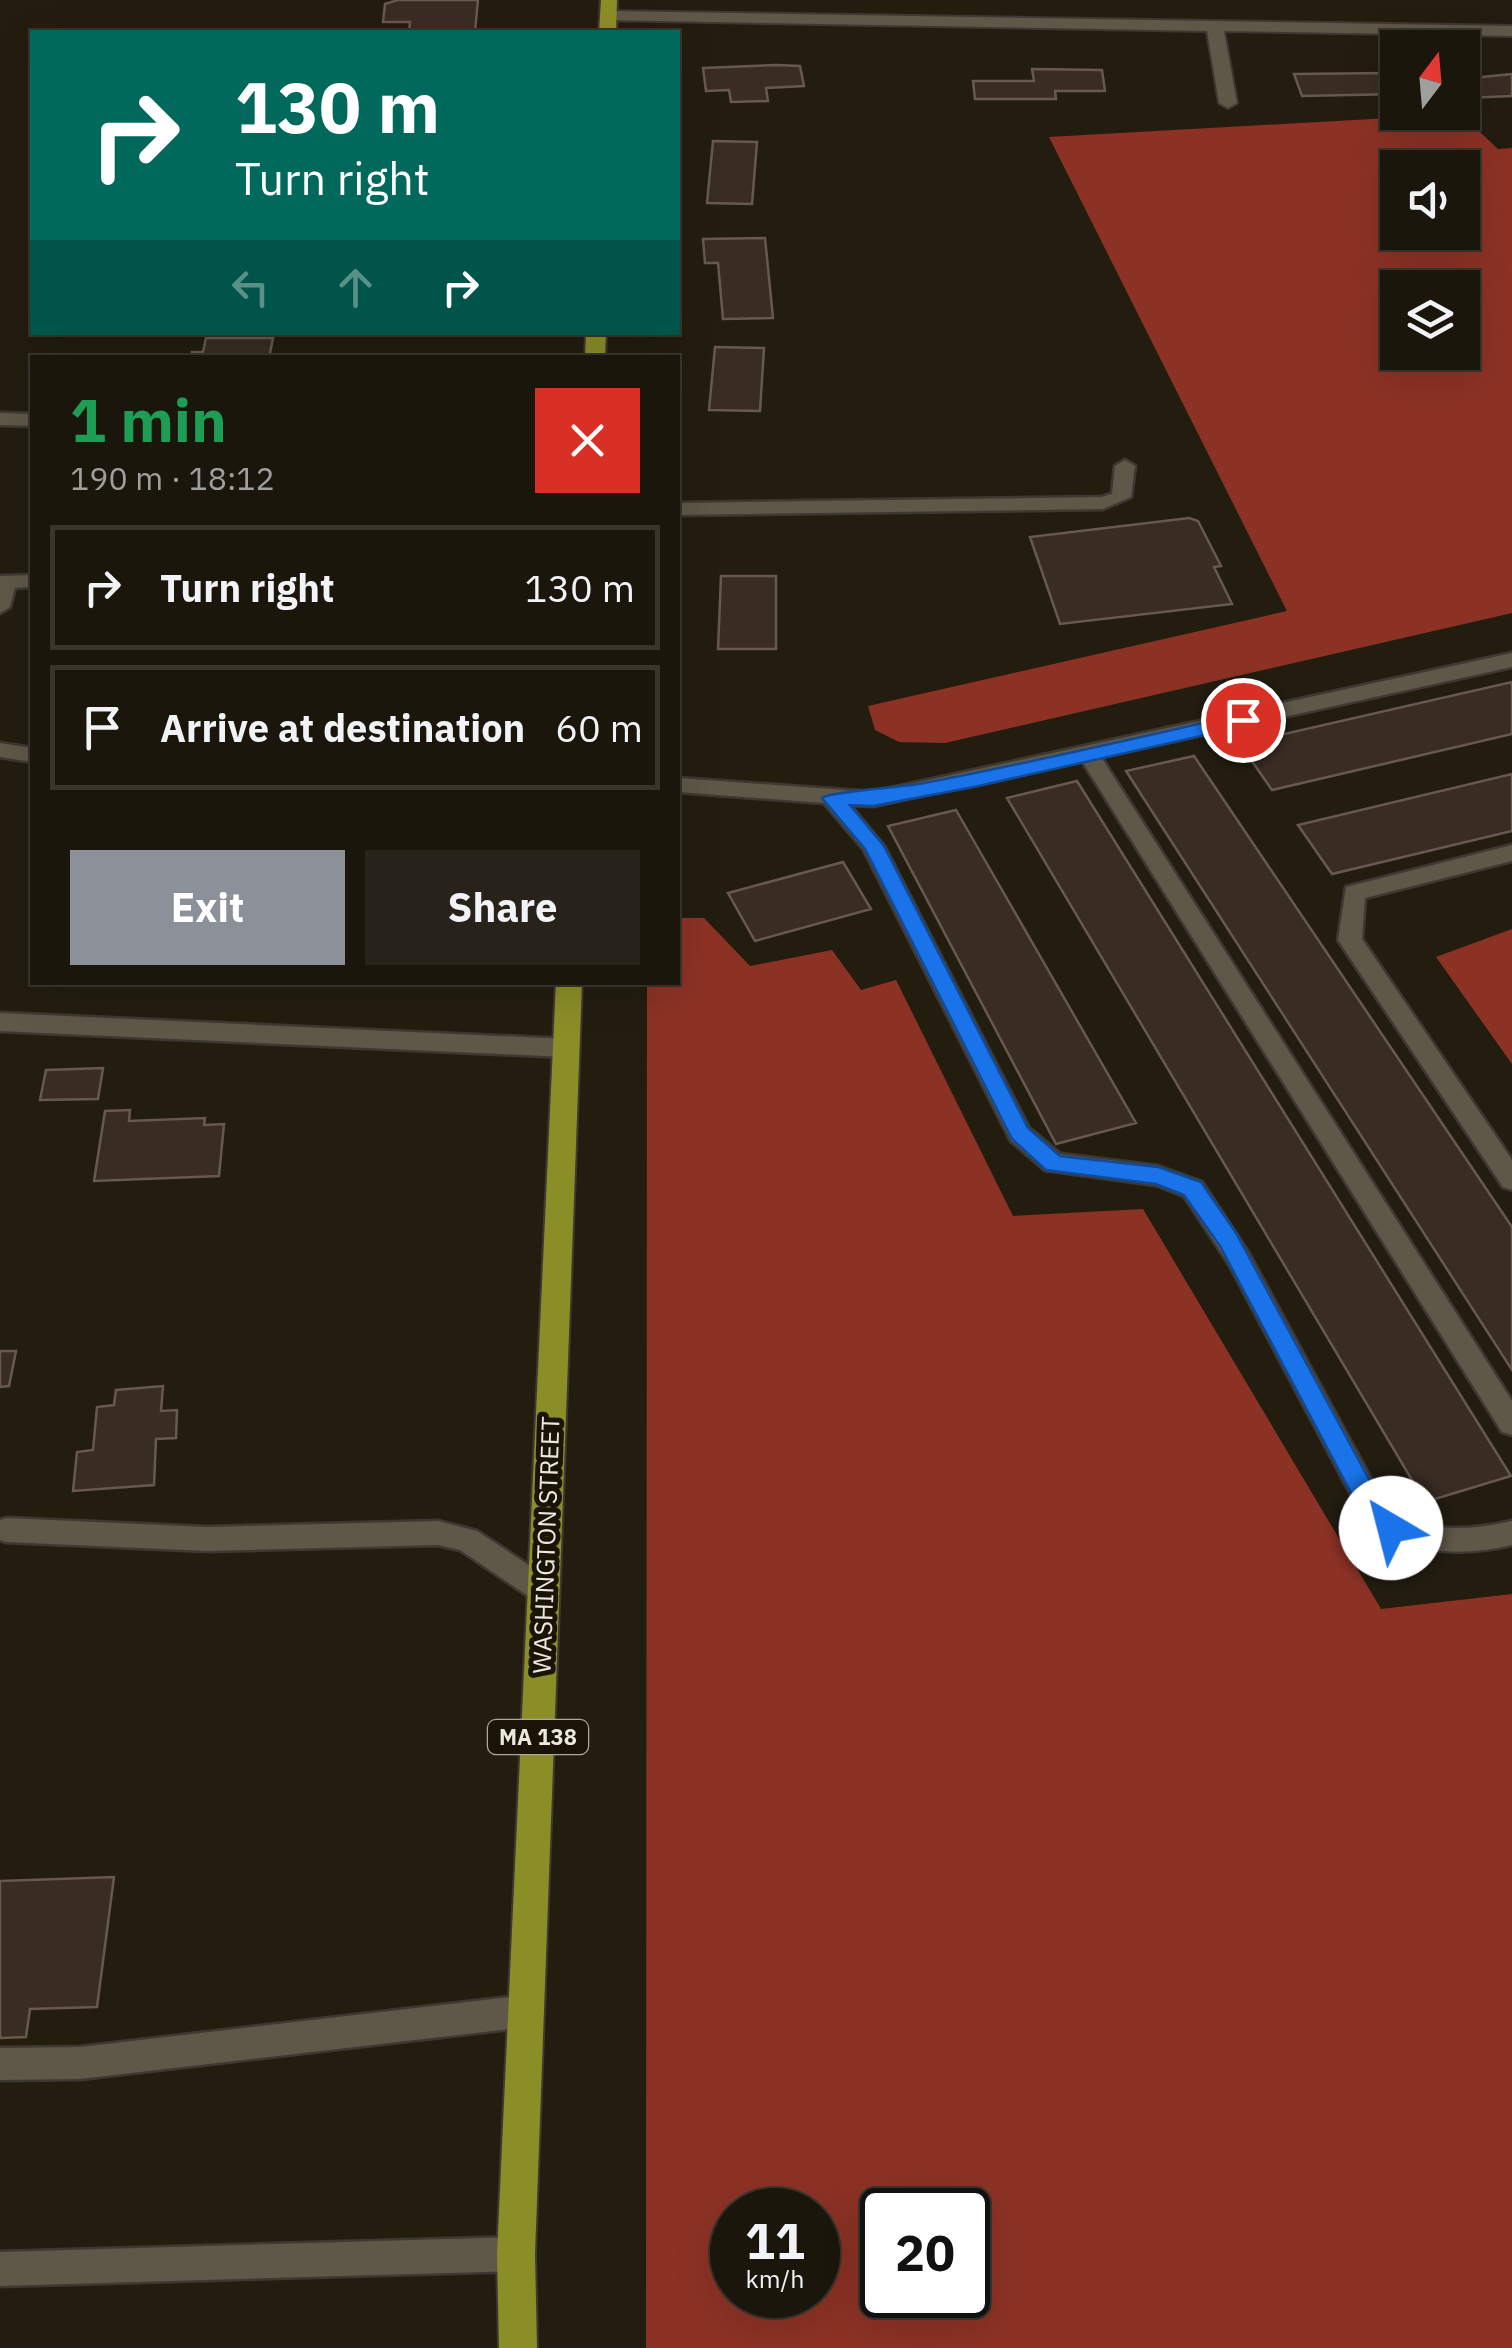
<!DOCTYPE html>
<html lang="en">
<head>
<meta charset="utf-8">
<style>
  :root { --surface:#1a160c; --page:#27231a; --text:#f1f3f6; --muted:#9f9f9d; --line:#38352d; --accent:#8c9099 }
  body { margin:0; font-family:"IBM Plex Sans",sans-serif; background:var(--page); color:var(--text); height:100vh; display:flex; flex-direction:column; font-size:38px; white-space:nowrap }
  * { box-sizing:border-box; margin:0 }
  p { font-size:32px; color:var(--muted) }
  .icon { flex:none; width:55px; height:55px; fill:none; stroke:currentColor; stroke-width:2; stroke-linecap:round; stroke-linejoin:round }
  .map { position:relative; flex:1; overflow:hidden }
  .sheet { position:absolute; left:30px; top:355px; width:650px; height:630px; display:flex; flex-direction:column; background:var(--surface); border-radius:0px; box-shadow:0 10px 40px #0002,0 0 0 2px var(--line) }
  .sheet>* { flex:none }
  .top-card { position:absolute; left:30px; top:30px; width:650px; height:305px; border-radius:0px; box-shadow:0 10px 40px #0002,0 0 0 2px var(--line); background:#00695c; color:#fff; overflow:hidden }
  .needle { width:65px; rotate:16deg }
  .buttons { position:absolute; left:1380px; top:30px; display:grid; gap:20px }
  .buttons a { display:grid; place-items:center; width:100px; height:100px; border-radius:0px; background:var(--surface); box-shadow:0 10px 40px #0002,0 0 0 2px var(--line); font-size:50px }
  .speed { position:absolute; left:710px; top:2188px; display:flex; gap:20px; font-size:50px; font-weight:700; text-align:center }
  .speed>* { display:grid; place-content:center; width:130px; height:130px; border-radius:50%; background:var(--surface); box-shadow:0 10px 40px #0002,0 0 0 2px var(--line); line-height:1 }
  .speed small { font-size:25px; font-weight:400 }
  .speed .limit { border:5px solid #111; border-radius:15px; background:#fff; color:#111 }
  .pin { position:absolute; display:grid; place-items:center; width:85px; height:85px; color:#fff; margin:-42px; border:5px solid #fff; border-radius:50%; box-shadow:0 2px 10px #0007 }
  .me { position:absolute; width:110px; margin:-55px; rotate:323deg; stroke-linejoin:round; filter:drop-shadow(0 0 8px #0008) }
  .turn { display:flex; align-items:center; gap:35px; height:210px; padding:0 40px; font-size:45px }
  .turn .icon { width:130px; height:130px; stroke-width:2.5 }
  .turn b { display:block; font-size:70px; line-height:85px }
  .lanes { display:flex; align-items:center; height:95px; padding:0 40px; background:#0003; justify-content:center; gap:50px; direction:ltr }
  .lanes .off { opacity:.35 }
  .round { display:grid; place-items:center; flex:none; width:105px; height:105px; border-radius:0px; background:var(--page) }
  .headline { display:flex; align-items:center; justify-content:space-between; height:170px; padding:0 40px }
  h1 { font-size:60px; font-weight:700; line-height:75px; color:#1e9e55 }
  .primary-button { display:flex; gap:20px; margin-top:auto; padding:20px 40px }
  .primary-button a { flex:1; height:115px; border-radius:0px; background:var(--accent); color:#fff; font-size:40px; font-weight:700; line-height:115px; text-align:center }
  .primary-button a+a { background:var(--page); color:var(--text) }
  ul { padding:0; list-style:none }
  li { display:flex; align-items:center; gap:30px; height:125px; margin:0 20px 15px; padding:0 20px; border:5px solid var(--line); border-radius:0px }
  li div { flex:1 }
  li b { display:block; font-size:38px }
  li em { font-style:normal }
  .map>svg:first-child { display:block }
  .forest { fill:#8c3225; fill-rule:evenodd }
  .building { fill:#392c23; stroke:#67594e; stroke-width:2.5 }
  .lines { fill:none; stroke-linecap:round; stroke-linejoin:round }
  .service-casing { stroke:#3e3832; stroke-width:5 }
  .minor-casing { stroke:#3e3832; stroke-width:4 }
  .primary-casing { stroke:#3e3832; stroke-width:4 }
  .service { fill:#5f5849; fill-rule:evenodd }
  .minor { fill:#5f5849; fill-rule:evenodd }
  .primary { fill:#8b8e27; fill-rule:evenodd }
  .route { fill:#1a73e8; stroke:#114b97; stroke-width:2.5 }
  .labels { text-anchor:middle; stroke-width:10; stroke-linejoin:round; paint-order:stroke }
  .shield { fill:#1a1407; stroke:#ada89e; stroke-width:2.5 }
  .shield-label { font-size:22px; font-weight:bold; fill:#ece8df }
  .street-label { font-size:25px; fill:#ece8df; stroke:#1a1407 }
</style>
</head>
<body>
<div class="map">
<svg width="1512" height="2348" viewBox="0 0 1512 2348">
  <rect width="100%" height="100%" fill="#231d10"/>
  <!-- forest -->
  <path class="forest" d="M1461,114L1498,149L1512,148V613L945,743L899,742L875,730L868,706L1287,611L1049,137ZM1398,168H1462V232H1398ZM1398,288H1462V352H1398Z
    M678,918H704L750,966L832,950L861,990L896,980L1013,1216L1143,1209L1381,1609L1512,1594V2348H646L647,983L678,982ZM732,2210H818V2295H732ZM882,2210H968V2295H882Z
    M1512,929V1064L1436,957Z"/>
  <!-- building -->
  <path class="building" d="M398,0H478L475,32H409L410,22H383L385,4Z
    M776,65L800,66L804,86L766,88L768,101L731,102L729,90L706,91L703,68Z
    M1032,69L1102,70L1105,91H1055L1056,99H975L973,81H1034Z
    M1389,73L1398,94L1302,96L1294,74Z
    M1512,74V96L1466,98L1462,92V79Z
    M713,141L757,142L752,204L707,203Z
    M765,238L773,318L723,319L718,263H705L703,239Z
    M206,338H273L269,358H191L192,352H203Z
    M715,347L764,348L760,411L709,410Z
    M1189,518L1198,521L1221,566L1214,567L1232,604L1060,624L1030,537Z
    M721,576H776V649H718Z
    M1512,682V734L1272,790L1240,744Z
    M1194,756L1512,1227V1370L1126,771Z
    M1512,774V831L1332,874L1298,825Z
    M1077,781L1511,1476L1425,1502L1007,798Z
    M956,810L1136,1123L1056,1144L888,826Z
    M843,862L871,909L755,941L728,893Z
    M103,1068L98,1099L40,1100L46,1070Z
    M130,1110L129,1121L205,1118L204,1125L224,1124L219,1176L94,1181L105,1111Z
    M0,1351H16L9,1386L0,1387Z
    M163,1386L161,1411L177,1410L176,1438L156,1439L154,1485L73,1491L77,1452L93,1450L97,1407L114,1405L116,1390Z
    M114,1877L97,2007L30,2009L26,2037L0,2038V1881Z"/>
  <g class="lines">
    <defs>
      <path id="service" d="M0,413L32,414V426L0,425Z
        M1125,460L1135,466L1131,497L1103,509L678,515V503L1101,497L1112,494L1115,466Z
        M32,575V587L15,588L10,607L0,613V576Z
        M1512,653V667L1101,757L1512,1401V1435L1502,1432L1082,761L873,806L850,805L884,846L1029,1128L1060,1154L1158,1166L1202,1182L1248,1252L1385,1505C1423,1534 1467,1531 1512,1521V1545C1460,1557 1409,1555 1365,1521L1230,1266L1184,1196L1156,1185L1045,1170L1011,1141L864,850L824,803L678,792V778L873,792Z
        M0,743L32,748V762L0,757Z
        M1512,845V861L1365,898L1362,939L1512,1160V1190L1503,1187L1338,940L1346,887Z
        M0,1013L566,1039L578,1048L566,1057L0,1031Z
        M6,1518L207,1527L438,1521L477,1531L554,1582L558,1591L554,1600L544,1603L534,1600L460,1550L438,1545L207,1551L6,1542L0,1540V1520Z
        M527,1995L538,2000L543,2011L538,2022L527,2027L80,2079L0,2080V2048L80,2047Z
        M516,2237L528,2242L533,2254L528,2266L516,2271L0,2286V2252Z"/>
      <path id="minor" d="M609,11L1512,26V36L1224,31L1237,103L1228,108L1219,103L1207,31L603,20V12Z"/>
      <path id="primary" d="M601,0H617L616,32H599Z
        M586,332H606L605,358H585Z
        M556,982H582L535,2254L537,2348H499L497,2254Z"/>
    </defs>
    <!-- service casing -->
    <use href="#service" class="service-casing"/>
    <!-- minor casing -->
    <use href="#minor" class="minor-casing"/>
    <!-- primary casing -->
    <use href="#primary" class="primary-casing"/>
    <!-- service -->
    <use href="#service" class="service"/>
    <!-- minor -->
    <use href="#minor" class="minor"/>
    <!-- primary -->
    <use href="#primary" class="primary"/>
  </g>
  <!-- route -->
  <path class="route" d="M1243,714L1253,720L1250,725L974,787L873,806L850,805L884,846L1028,1128L1060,1156L1158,1167L1201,1182L1236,1233L1383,1505L1404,1528L1391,1539L1366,1521L1220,1246L1184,1195L1156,1184L1046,1170L1012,1139L865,849L822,798C828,792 902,787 919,784C1027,764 1135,738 1243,714Z"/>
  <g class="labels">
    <!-- shield labels -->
    <rect class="shield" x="488" y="1720" width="100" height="34" rx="8"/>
    <g class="shield-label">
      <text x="538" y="1745">MA 138</text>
    </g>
    <!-- street labels -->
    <g class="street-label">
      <text transform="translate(546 1545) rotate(-88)" y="9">WASHINGTON STREET</text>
    </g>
  </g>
</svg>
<div class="buttons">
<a><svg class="needle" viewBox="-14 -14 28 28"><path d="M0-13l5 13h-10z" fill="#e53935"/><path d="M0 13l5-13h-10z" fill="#9f9f9d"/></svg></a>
<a><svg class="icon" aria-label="sound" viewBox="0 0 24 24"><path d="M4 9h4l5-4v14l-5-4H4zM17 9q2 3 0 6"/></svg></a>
<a><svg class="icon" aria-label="layers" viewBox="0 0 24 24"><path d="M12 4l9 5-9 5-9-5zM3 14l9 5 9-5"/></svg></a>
</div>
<div class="speed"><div>11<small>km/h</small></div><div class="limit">20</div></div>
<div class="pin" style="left:1243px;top:720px;background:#d93025"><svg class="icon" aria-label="arrive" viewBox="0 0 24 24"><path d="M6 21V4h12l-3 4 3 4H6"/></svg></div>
<svg class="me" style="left:1391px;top:1528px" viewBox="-20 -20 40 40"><circle r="19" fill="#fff"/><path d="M0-13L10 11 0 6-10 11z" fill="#1a73e8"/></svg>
<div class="top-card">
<div class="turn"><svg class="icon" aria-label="right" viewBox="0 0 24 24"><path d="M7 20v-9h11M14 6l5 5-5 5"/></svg><div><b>130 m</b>Turn right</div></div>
<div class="lanes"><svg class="icon off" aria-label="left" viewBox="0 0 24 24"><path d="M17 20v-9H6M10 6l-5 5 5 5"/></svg><svg class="icon off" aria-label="ahead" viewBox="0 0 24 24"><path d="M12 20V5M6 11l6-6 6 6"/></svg><svg class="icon" aria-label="right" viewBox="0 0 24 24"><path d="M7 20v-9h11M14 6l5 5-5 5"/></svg></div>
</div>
<section class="sheet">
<div class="headline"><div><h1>1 min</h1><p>190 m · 18:12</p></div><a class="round" style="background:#d93025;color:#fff"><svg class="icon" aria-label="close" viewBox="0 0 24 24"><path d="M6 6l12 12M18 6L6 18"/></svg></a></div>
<ul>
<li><svg class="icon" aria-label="right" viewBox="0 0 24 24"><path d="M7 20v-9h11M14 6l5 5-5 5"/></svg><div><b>Turn right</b></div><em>130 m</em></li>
<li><svg class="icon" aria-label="arrive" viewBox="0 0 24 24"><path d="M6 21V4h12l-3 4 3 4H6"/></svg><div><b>Arrive at destination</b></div><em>60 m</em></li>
</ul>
<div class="primary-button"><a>Exit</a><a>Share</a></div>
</section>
</div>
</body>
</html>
